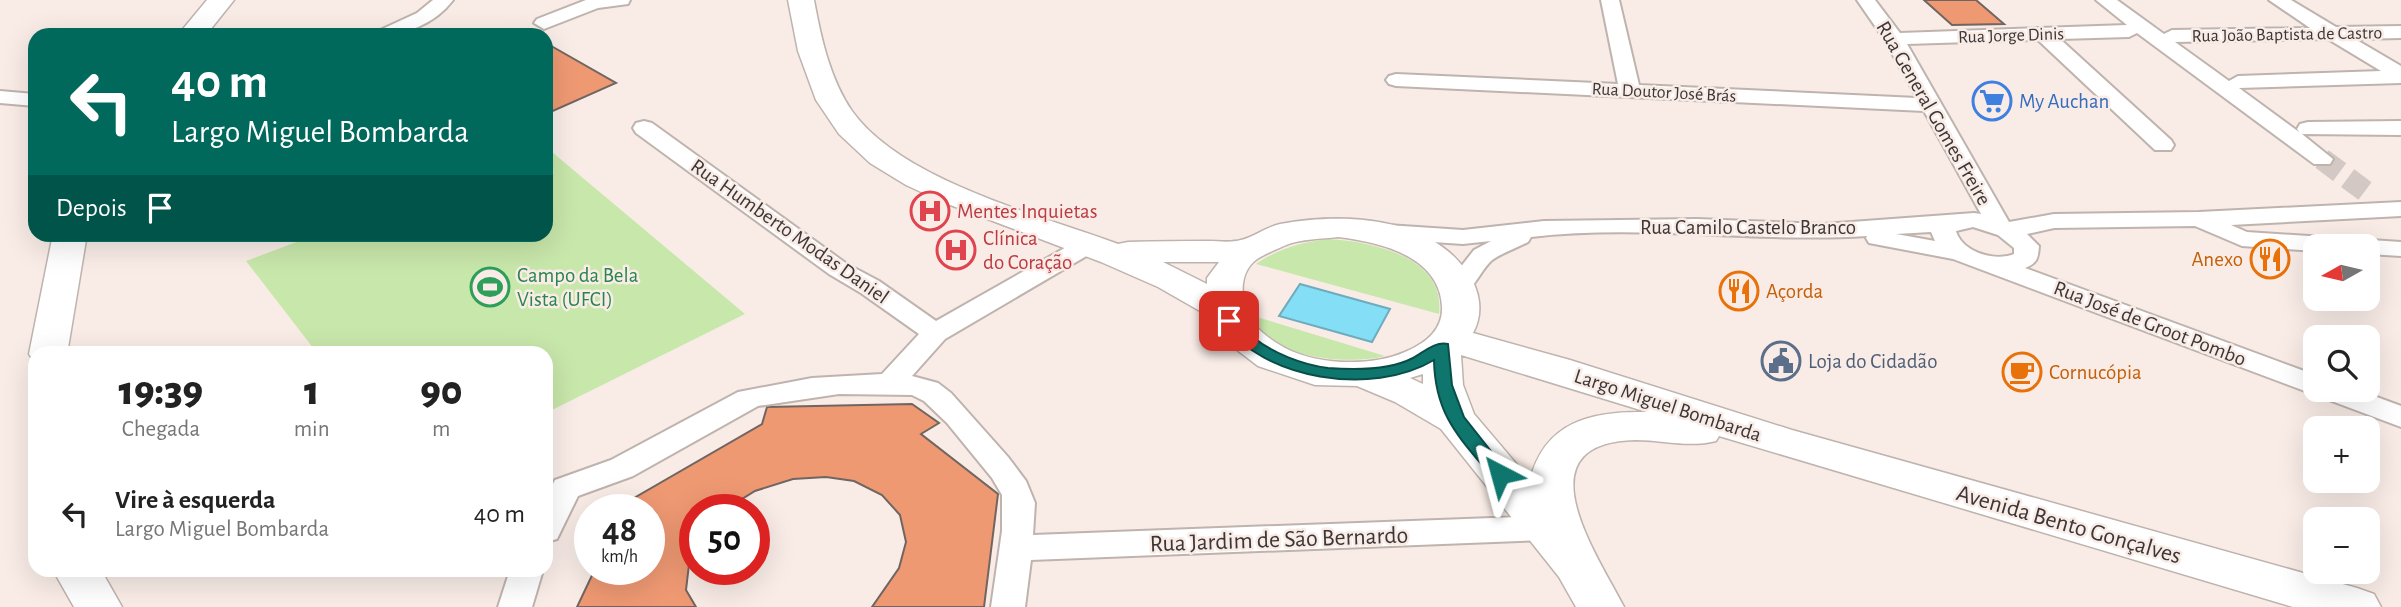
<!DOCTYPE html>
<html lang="pt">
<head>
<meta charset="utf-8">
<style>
  :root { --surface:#fff; --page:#f6f6f6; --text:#222; --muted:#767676 }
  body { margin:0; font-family:"Alegreya Sans",sans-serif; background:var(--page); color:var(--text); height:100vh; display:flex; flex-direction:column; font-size:26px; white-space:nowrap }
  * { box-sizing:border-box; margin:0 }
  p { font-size:23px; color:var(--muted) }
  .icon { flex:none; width:38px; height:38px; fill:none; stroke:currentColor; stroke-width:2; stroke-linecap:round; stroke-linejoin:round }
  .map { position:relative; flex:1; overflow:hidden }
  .sheet { position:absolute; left:28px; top:346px; width:525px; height:231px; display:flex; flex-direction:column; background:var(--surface); border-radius:21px; box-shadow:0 7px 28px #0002 }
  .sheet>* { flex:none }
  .hud { position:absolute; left:28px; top:28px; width:525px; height:214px; border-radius:21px; box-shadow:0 7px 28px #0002; background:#00695c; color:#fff; overflow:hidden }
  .needle { width:46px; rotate:262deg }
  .tools { position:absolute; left:2303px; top:234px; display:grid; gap:14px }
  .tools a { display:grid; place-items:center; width:77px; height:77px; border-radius:14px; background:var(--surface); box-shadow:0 7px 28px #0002; font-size:35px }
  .speed { position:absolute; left:574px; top:494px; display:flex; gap:14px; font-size:35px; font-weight:700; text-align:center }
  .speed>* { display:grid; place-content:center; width:91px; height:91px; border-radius:50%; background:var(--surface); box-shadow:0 7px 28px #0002; line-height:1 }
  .speed small { font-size:18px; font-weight:400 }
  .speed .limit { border:10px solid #d22; background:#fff; color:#111 }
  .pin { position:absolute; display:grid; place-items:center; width:60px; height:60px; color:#fff; margin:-30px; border-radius:14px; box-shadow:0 4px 10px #0006 }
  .me { position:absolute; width:77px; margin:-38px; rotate:321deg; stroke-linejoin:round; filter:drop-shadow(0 0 5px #0008) }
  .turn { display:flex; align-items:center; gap:24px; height:147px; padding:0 28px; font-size:32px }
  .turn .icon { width:91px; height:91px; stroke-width:2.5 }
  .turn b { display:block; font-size:49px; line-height:60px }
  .then { display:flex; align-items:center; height:66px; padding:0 28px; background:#0003; gap:14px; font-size:26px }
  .eta { display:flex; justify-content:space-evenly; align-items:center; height:119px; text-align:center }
  .eta b { font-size:42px; font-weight:800; line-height:49px }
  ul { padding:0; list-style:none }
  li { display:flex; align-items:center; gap:21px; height:98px; padding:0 28px }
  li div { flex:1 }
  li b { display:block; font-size:26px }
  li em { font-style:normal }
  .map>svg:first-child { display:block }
  .green { fill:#c8e7ab }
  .water { fill:#84def6; stroke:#6eacbc; stroke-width:2 }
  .building { fill:#ef9973; stroke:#706561; stroke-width:2 }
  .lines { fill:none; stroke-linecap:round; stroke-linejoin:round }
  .street-tunnel { stroke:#d3c8c4; stroke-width:22; stroke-dasharray:22 10; stroke-linecap:butt }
  .street-casing { stroke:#bfb3ae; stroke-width:4 }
  .secondary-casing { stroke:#bfb3ae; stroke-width:3 }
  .street { fill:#fff; fill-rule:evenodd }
  .secondary { fill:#fff; fill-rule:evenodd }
  .route { fill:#0f766e; stroke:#0a4d48; stroke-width:2 }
  .labels { text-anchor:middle; stroke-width:5; stroke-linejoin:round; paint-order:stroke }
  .far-street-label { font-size:18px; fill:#3c3736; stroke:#f9ece7 }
  .shop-label { font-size:21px; fill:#366cbe; stroke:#f9ece7; text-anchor:start }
  .street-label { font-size:21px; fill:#3c3736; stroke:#f9ece7 }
  .health-label { font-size:21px; fill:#be3a42; stroke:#f9ece7; text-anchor:start }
  .food-label { font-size:21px; fill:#c56008; stroke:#f9ece7; text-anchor:start }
  .leisure-label { font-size:21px; fill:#27864d; stroke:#f9ece7; text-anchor:start }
  .service-label { font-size:21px; fill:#4e5e75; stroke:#f9ece7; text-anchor:start }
  .near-street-label { font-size:24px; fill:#3c3736; stroke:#f9ece7 }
</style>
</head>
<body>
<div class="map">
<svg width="2401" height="607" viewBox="0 0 2401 607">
  <rect width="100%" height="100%" fill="#f9ece7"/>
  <!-- green -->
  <path class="green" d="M546,147L745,314L546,413V354L317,353L246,261L315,235L546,234Z
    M1330,239C1373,242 1446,257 1439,314L1256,264C1280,248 1301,242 1330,239Z
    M1247,314L1385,356C1347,366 1264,358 1247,314Z"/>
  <!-- water -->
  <path class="water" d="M1300,284L1390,309L1372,342L1279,316Z"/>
  <!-- building -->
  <path class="building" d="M1924,0H1976L2004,24L1952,25Z
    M546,43L616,83L546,114Z
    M912,404L939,423L921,434L998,494L984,607H872L899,568L906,542L900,515L882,495L854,481L826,477L793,479L755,491L726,509H695V547L690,556L686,590L696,607H577L595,569H649V509H615L762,424L767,407Z"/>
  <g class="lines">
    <!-- street-tunnel -->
    <path class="street-tunnel" d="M2322,159L2365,191"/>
    <defs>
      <path id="street" d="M433,0H453C434,25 405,35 375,35L378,31L417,13Z
        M586,0H630L628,4L598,8L544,29L534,23L537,19Z
        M1601,0H1619L1639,85L1917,98L1884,39L1857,0H1875L1900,33L2127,25L2096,0H2117L2164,34L2172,30L2310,28L2269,0H2291L2336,27L2401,26V38L2355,39L2401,66V83L2239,88L2299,132L2297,129L2300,124L2308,122L2401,121V135L2302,134L2333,159L2330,164H2314L2137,33L2129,37L2060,39L2171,140L2174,145L2171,150H2155L2038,40L1907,44L2009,222L2054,214L2199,212L2401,202V216L2231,225L2247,232L2401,242V256L2368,254V247H2315V251L2242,246L2195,226L2054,228L2027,234L2039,246C2038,259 2037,263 2025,268L2315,375V390H2358L2401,406V427L1953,259L1869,243L1866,238L1867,236C1756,243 1642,224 1531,237L1528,242C1517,248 1501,253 1491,261C1476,275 1473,299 1449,293L1445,287L1474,250L1491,241L1463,244L1387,239L1378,237L1375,232L1378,227L1387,225L1463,230L1544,221L1697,219L1824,224L1974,213L1981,214L1924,111L1396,86L1389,84L1386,80L1389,76L1396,74L1618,84ZM2328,39L2381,71L2238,76L2229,81L2175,42ZM1973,227L1998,235L2014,248V254C1995,262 1962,252 1956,231ZM1931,232L1935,241L1896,234Z
        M0,91L35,94V106L0,103Z
        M644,121L652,123L847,264L879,281L936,321L1077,241L1086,239L1095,241L1098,246L1095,251L945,339L912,376L938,383L951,393L1008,457L1026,481L1035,503L1033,535L1544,516L1555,520L1560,528L1555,536L1544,540L1031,560L1025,607H991L1002,531V495L992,478L947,423L924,401L912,395L839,394L758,406L633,476L578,496L557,539L546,542V497L555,480L611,460L738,392L812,378L882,374L919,334L861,293L829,274L636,133L633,128L636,123Z
        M510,570H543L532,607H498Z"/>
      <path id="secondary" d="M207,0H234L206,35H178Z
        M788,0H814C821,38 830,79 852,111C902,181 1040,215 1118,244L1128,242C1155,241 1182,241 1208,241C1218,241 1231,243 1241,240C1254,237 1266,227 1280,224C1341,213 1428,215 1467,272C1480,290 1484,313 1473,333L1570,360L1792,430L2357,588L2374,594L2381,607H2293L1719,436L1716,441C1690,448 1662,440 1635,440C1520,443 1596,553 1624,607H1576L1559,577L1441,429L1395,402L1357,386L1315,385L1258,366L1228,343L1214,319L1158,287L1101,262L945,203L906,185L870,163L839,134L816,100L798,51ZM1338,237C1380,242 1440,256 1442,307C1443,331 1424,344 1405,352C1371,367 1317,365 1285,348C1276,343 1262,334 1256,326C1240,308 1236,274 1257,259C1265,254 1277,249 1286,245C1301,239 1322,239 1338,237ZM1163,262H1219L1207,278V284ZM1461,355L1647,412C1592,411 1545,421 1530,480L1474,414L1463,385ZM1423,374V384L1410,378Z
        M53,234H87L67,354H35V363L29,354Z
        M53,570H101L122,607H74Z"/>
    </defs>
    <!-- street casing -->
    <use href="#street" class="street-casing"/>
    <!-- secondary casing -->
    <use href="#secondary" class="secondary-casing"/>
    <!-- street -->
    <use href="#street" class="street"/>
    <!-- secondary -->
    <use href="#secondary" class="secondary"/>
  </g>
  <!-- route -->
  <path class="route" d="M1229,316C1240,319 1245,330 1253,337C1272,353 1303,365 1328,368C1354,370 1390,370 1413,358C1424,352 1435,341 1448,344L1452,385L1464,417L1509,474L1506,478H1493C1460,438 1435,416 1434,360C1372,397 1263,380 1221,321Z"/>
  <!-- icons -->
  <defs>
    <symbol id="supermarket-ring" viewBox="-11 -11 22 22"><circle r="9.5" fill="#f9ece7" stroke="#3f7fe0" stroke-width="1.5"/><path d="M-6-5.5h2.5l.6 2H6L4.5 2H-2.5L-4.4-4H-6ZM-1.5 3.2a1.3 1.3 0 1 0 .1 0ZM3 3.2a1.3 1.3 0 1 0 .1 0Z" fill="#3f7fe0"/></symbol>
    <symbol id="hospital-ring" viewBox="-11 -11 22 22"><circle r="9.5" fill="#f9ece7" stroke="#e0444e" stroke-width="1.5"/><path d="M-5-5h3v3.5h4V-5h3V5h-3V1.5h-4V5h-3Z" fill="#e0444e"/></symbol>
    <symbol id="restaurant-ring" viewBox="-11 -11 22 22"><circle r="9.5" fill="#f9ece7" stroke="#e8710a" stroke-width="1.5"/><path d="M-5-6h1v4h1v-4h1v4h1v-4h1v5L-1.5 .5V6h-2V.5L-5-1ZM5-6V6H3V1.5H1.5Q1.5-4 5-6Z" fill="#e8710a"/></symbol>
    <symbol id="stadium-ring" viewBox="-11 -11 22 22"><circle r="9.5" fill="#f9ece7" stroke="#2e9e5b" stroke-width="1.5"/><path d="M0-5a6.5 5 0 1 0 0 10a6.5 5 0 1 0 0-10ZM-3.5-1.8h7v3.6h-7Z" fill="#2e9e5b"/></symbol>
    <symbol id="civic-ring" viewBox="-11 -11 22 22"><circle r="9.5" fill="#f9ece7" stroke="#5c6f8a" stroke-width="1.5"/><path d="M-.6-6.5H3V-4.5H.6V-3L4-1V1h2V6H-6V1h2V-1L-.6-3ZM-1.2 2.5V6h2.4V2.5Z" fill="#5c6f8a"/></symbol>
    <symbol id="cafe-ring" viewBox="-11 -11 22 22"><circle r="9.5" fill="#f9ece7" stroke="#e8710a" stroke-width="1.5"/><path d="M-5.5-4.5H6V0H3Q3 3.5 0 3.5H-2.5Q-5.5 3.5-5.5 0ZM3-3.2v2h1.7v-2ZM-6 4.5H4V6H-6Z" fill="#e8710a"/></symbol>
  </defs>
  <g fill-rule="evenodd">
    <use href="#supermarket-ring" x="1970" y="79" width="44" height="44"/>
    <use href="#hospital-ring" x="908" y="189" width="44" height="44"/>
    <use href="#hospital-ring" x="934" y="228" width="44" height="44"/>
    <use href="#restaurant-ring" x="2248" y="237" width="44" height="44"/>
    <use href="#stadium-ring" x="468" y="265" width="44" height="44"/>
    <use href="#restaurant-ring" x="1717" y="269" width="44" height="44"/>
    <use href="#civic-ring" x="1759" y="339" width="44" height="44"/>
    <use href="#cafe-ring" x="2000" y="350" width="44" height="44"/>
  </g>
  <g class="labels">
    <!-- far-street labels -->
    <g class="far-street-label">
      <text transform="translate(2287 34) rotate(-1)" y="6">Rua João Baptista de Castro</text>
      <text transform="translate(2011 35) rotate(-2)" y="6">Rua Jorge Dinis</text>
      <text transform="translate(1664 92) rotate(3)" y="6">Rua Doutor José Brás</text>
    </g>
    <!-- shop labels -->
    <g class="shop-label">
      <text x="2019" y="108">My Auchan</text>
    </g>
    <!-- street labels -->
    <g class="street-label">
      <text transform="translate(1934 113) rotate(60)" y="7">Rua General Gomes Freire</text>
      <text x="1748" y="234">Rua Camilo Castelo Branco</text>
      <text transform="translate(790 231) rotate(35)" y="7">Rua Humberto Modas Daniel</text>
      <text transform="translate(2150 323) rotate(21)" y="7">Rua José de Groot Pombo</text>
      <text transform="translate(1668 405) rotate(18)" y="7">Largo Miguel Bombarda</text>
    </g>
    <!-- health labels -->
    <g class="health-label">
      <text x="957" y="218">Mentes Inquietas</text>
      <text x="983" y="245">Clínica<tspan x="983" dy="24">do Coração</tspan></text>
    </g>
    <!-- food labels -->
    <g class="food-label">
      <text x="2243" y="266" text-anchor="end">Anexo</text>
      <text x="1766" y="298">Açorda</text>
      <text x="2049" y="379">Cornucópia</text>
    </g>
    <!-- leisure labels -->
    <g class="leisure-label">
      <text x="517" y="282">Campo da Bela<tspan x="517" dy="24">Vista (UFCI)</tspan></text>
    </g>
    <!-- service labels -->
    <g class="service-label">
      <text x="1808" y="368">Loja do Cidadão</text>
    </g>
    <!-- near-street labels -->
    <g class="near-street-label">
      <text transform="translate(2069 524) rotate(16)" y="8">Avenida Bento Gonçalves</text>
      <text transform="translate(1279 539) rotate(-2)" y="8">Rua Jardim de São Bernardo</text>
    </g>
  </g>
</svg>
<div class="tools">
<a><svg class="needle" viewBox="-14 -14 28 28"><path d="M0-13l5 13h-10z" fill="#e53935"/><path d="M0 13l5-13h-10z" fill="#767676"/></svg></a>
<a><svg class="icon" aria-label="search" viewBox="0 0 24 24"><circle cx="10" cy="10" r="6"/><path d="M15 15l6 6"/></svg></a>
<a>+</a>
<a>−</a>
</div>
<div class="speed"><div>48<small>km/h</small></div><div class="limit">50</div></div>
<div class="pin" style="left:1229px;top:321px;background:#d93025"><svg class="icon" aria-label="arrive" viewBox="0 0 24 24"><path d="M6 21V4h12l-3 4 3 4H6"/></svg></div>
<svg class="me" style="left:1500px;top:474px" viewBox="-20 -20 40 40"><path d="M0-17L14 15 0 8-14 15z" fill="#0f766e" stroke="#fff" stroke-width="4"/></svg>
<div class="hud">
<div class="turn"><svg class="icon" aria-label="left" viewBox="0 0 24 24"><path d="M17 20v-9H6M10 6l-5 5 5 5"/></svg><div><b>40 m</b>Largo Miguel Bombarda</div></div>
<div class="then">Depois<svg class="icon" aria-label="arrive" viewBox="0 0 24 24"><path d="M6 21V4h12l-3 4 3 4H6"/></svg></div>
</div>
<section class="sheet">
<div class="eta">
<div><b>19:39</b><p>Chegada</p></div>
<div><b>1</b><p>min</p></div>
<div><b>90</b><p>m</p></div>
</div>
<ul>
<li><svg class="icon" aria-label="left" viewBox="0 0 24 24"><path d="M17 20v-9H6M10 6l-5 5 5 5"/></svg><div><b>Vire à esquerda</b><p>Largo Miguel Bombarda</p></div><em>40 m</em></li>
</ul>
</section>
</div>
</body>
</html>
